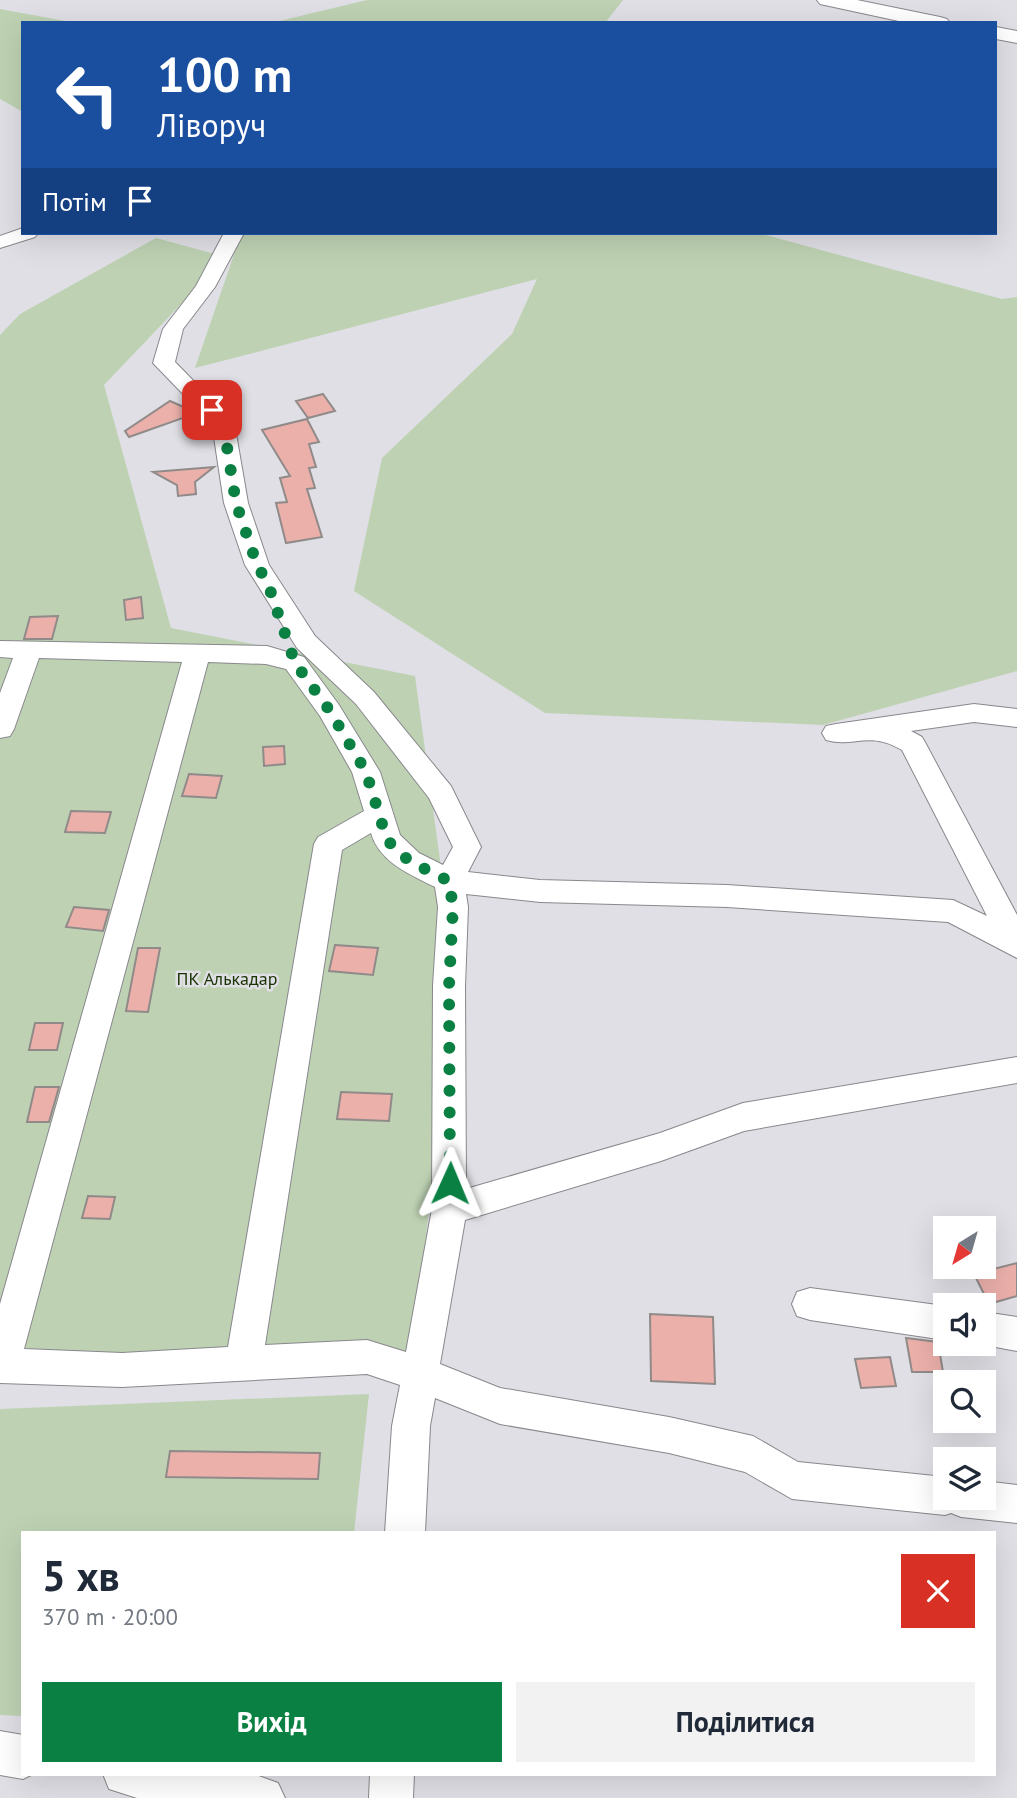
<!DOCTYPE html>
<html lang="uk">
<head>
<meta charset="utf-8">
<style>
  :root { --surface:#fff; --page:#f2f2f3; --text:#1f2937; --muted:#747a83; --accent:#0b8043 }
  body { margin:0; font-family:"PT Sans",sans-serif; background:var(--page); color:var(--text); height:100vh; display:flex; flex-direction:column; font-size:26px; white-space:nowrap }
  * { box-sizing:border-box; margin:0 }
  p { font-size:23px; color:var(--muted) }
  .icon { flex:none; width:38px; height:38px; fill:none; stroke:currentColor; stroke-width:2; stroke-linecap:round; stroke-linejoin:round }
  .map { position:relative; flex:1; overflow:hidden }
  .drawer { position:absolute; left:21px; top:1531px; width:975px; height:245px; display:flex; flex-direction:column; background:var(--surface); border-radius:0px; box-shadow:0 7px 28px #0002 }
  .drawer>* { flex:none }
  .banner { position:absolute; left:21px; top:21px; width:976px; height:214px; border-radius:0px; box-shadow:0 7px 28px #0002; background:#1a4fa0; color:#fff; overflow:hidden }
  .needle { width:46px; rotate:217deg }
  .controls { position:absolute; left:933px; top:1216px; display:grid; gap:14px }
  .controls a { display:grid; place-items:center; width:63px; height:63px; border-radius:0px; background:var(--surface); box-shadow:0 7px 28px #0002; font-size:35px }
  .pin { position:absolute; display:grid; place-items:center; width:60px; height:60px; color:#fff; margin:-30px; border-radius:14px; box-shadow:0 4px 10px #0006 }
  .me { position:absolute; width:77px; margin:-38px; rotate:1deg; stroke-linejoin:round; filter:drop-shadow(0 0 5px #0008) }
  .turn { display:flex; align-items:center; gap:24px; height:147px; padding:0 21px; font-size:32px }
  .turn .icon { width:91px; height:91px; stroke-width:2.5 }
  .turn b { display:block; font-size:49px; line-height:60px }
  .then { display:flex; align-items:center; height:66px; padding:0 21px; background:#0003; gap:14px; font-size:26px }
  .round { display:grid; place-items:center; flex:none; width:74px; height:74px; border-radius:0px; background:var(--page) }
  .overview { display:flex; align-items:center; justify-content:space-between; height:119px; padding:0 21px }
  h1 { font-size:42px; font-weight:800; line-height:52px }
  .action { display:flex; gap:14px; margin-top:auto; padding:14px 21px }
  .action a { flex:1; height:80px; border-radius:0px; background:var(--accent); color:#fff; font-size:28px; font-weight:800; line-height:80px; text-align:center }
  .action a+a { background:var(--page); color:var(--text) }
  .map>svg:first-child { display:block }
  .green { fill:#bed2b3 }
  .building { fill:#ecb0ab; stroke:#908a89; stroke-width:2 }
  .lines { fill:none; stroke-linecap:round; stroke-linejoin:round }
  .minor-casing { stroke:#88888d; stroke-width:2 }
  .major-casing { stroke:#88888d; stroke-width:2 }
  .minor { fill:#fff; fill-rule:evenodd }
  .major { fill:#fff; fill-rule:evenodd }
  .route { stroke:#0b8043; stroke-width:12; stroke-dasharray:0 21.6 }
  .labels { text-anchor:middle; stroke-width:5; stroke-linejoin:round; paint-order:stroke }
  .park-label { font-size:18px; fill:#183201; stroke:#dfdfe5 }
</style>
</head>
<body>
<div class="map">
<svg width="1017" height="1798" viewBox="0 0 1017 1798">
  <rect width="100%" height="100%" fill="#dfdfe5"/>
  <!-- green -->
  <path class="green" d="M367,0H623L605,23H271Z
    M0,9L76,23H23V112L0,99Z
    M237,233H758L1002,299L1017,297V671L823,725L545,713L354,591L382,458L512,334L537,279L195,368L240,237Z
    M156,238L226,257L104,385L171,628L415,676L456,978L410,1375L0,1348V335L20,314Z
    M369,1394L354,1533H23V1716L0,1715V1409Z"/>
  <!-- building -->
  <path class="building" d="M323,394L335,411L308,418L296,401Z
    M170,401L197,413L129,437L125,431Z
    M307,419L319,442L309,444L316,467L309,468L315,488L307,489L322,537L286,543L276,503L287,502L280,478L290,476L262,430Z
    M214,467L195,482L196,494L178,496L177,485L153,472Z
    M141,597L143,618L126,620L124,600Z
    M58,616L52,639H24L30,617Z
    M284,746L285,764L264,766L263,747Z
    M189,774L222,776L216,798L182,796Z
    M71,811L111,812L105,833L65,832Z
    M74,907L109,910L103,931L66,927Z
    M335,945L378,948L373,975L329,971Z
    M138,948H160L148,1012L126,1011Z
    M35,1023H63L57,1050H29Z
    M35,1087H59L49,1122H27Z
    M341,1092L392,1094L389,1121L337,1119Z
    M88,1196L115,1197L110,1219L82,1218Z
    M1017,1263V1296L989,1304L974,1274Z
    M650,1314L713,1317L715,1384L651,1381Z
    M906,1338L938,1342L943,1372H912Z
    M890,1357L896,1386L861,1388L855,1359Z
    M170,1451L320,1453L318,1479L166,1477Z"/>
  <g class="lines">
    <defs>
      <path id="minor" d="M23,228V233H38L35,237L0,248V236Z
        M224,233H244L215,287L183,329L175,362L234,422L248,503L269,565L315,636L374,692L451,786L481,847L468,872L540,880L727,885L953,900L987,916L902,750C868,730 855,748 826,740L822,733L826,726L836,724L974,704L1017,709V727L974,722L911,731L922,737L926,744L1017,915V958L948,922L727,907L540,902L466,894L468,907L465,986L466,1189L660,1133L743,1103L1017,1057V1083L744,1131L661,1161L465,1220L440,1364L500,1388L669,1417L753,1436L798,1462L945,1477V1498H984V1481L1017,1485V1523L961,1517L951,1513L945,1515L792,1499L745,1472L669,1453L500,1424L435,1398L430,1426L425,1533H385L392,1426L400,1385L367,1374L122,1387L0,1383V1304L182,662L39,658L14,729L10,736L0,738V693L13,658L0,657V641L267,646L304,657L339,705L380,772L400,835L419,853L443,865L453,847L429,798L356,704L297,648L245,565L224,503L212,424L153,363L163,329L196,286ZM208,662L266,664L286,669L320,716L352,772L364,811L318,837L314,844L228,1347L122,1353L24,1349ZM371,833C379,862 411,875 435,887L438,907L433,986L432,1209L406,1352L367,1340L265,1345L342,850Z
        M810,1288L945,1306V1340L810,1320L797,1316L792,1304L797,1292Z
        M984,1312L1017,1317V1351L979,1344H984Z
        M0,1731L23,1735V1774H33L23,1779L0,1775Z
        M103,1774H253L278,1783L285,1798H137L109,1789Z
        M370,1774H414L413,1798H369Z"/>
      <path id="major" d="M817,0H857L940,17L947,19L950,23H908L820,4Z
        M996,27L1017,31V43L996,39Z"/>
    </defs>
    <!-- minor casing -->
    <use href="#minor" class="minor-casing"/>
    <!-- major casing -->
    <use href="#major" class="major-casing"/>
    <!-- minor -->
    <use href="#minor" class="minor"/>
    <!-- major -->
    <use href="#major" class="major"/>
  </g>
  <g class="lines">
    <!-- route -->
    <path class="route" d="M212,410L223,422L236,503L257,565L268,584L295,663L330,711L366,772L387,840L409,861L449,881L453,907L449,986L450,1183"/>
  </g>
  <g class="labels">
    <!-- park labels -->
    <g class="park-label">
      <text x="227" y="985">ПК Алькадар</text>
    </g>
  </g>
</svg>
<div class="controls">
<a><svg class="needle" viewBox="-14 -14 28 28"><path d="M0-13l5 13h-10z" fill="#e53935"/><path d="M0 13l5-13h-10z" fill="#747a83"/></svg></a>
<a><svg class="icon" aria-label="sound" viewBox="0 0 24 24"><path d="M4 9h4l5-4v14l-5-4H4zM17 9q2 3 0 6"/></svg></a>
<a><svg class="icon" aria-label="search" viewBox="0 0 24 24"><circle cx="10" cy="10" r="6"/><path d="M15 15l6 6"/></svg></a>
<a><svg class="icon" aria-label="layers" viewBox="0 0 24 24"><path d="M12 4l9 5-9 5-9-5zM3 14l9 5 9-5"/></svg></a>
</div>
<div class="pin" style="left:212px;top:410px;background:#d93025"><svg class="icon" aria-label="arrive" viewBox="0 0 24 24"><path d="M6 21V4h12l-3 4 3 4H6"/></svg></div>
<svg class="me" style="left:450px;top:1183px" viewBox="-20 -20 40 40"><path d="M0-17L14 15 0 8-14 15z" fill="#0b8043" stroke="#fff" stroke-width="4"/></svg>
<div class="banner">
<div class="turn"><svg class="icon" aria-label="left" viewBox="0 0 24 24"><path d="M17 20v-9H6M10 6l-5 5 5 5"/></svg><div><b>100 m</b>Ліворуч</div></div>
<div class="then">Потім<svg class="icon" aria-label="arrive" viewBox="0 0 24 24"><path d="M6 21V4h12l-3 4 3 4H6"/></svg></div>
</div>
<section class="drawer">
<div class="overview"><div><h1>5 хв</h1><p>370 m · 20:00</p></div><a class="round" style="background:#d93025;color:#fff"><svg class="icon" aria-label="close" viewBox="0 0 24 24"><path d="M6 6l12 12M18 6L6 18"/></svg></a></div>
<div class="action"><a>Вихід</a><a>Поділитися</a></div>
</section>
</div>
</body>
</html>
